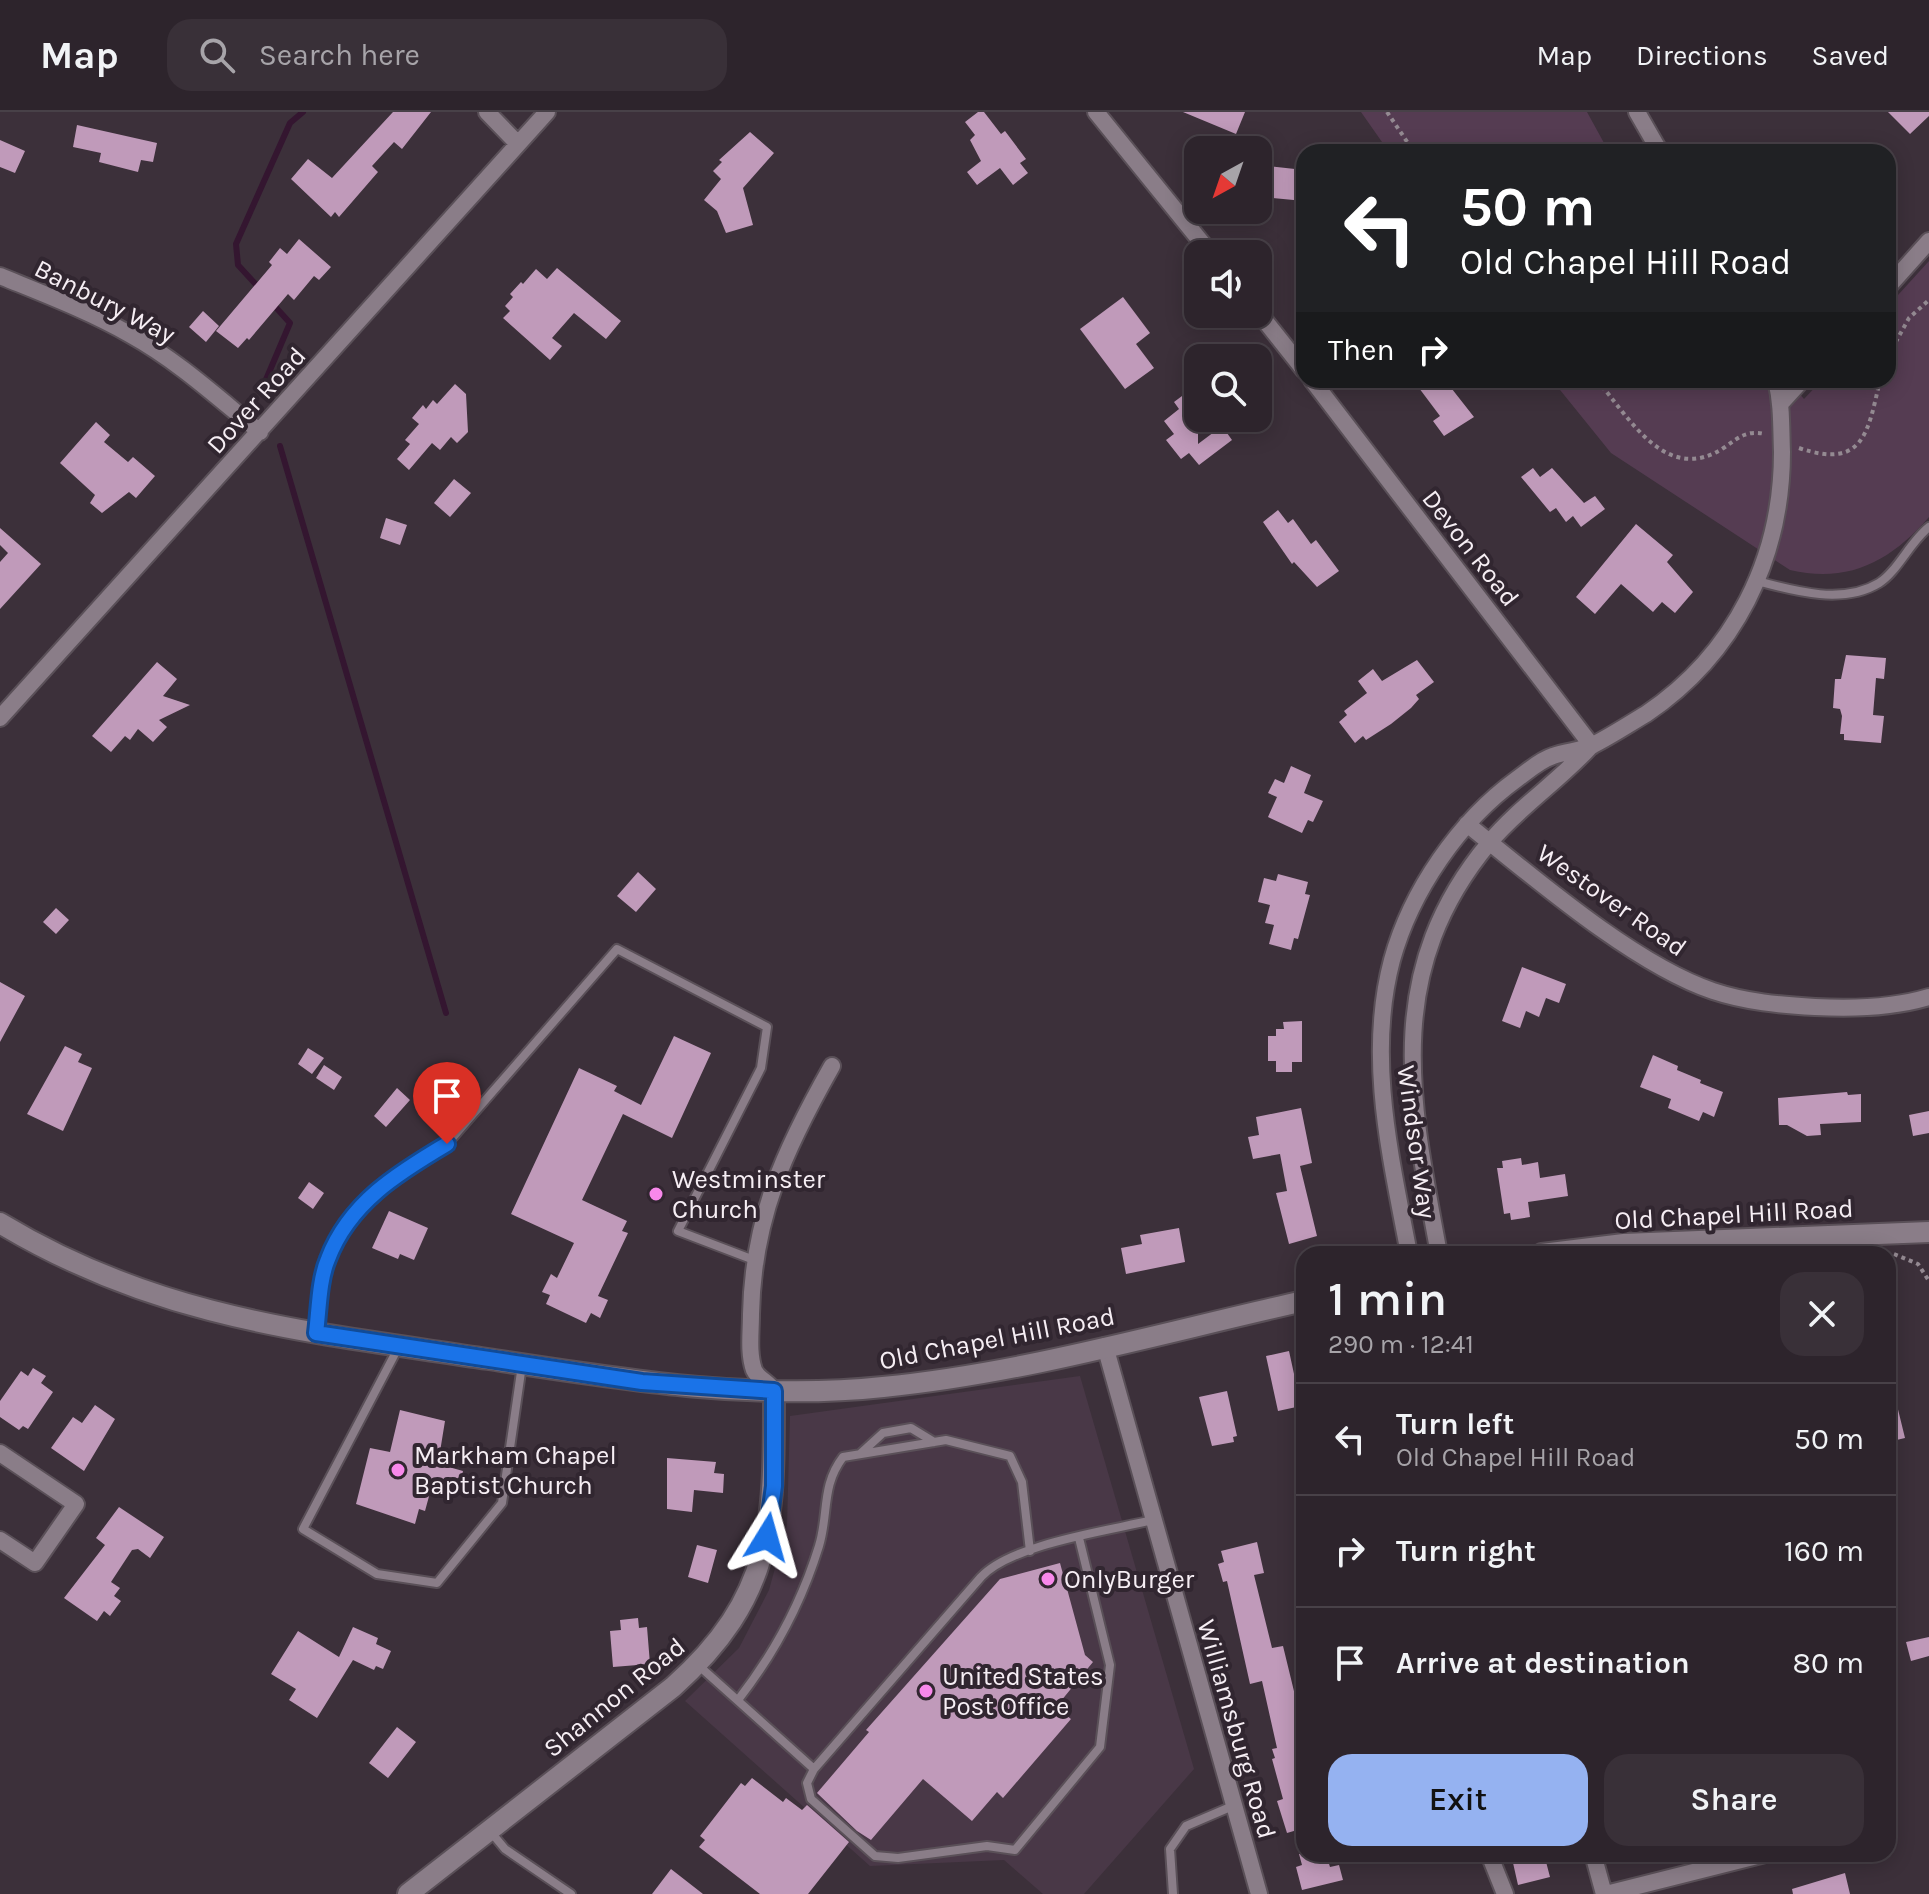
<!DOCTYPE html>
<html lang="en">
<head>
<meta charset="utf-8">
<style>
  :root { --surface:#2d242c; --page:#393038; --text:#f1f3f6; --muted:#a7a4a9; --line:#484148; --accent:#95b2f1 }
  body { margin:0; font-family:Karla,sans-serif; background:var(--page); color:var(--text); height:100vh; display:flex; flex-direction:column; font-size:30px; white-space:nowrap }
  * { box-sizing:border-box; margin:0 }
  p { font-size:26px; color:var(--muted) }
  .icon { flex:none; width:44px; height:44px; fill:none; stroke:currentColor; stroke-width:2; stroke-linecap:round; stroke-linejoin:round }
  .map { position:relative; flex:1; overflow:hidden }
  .panel { position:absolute; left:1296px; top:1134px; width:600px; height:616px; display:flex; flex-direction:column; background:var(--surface); border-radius:24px; box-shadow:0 4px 20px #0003,0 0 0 2px var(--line) }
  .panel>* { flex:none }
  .hud { position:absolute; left:1296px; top:32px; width:600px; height:244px; border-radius:24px; box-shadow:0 4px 20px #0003,0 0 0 2px var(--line); background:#202124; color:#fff; overflow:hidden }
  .needle { width:52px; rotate:220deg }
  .buttons { position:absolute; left:1184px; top:24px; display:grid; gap:16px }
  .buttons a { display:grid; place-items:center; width:88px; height:88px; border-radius:16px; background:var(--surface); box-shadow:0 4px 20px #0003,0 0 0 2px var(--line); font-size:40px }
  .pin { position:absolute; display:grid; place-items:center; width:68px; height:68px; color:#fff; margin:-82px -34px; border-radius:50% 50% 50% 0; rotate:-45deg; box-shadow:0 0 8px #0007 }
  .pin .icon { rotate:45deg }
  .me { position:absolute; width:88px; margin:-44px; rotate:8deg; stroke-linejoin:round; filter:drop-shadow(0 0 6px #0008) }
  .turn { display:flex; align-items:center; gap:28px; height:168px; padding:0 32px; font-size:36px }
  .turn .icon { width:104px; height:104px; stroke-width:2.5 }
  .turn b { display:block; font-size:56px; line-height:68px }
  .then { display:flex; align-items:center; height:76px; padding:0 32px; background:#0003; gap:16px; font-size:30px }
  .round { display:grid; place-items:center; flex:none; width:84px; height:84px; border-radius:24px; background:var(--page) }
  .overview { display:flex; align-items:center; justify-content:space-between; height:136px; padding:0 32px }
  h1 { font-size:48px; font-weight:600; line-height:60px }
  .cta { display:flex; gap:16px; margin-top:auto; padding:16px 32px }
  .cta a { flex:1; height:92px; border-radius:24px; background:var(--accent); color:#111; font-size:32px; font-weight:600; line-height:92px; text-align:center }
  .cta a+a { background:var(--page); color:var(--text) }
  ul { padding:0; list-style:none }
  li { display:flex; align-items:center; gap:24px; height:112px; padding:0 32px; border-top:2px solid var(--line) }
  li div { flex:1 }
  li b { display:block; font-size:30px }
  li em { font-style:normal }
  header { display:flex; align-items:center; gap:48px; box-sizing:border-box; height:112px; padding:0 40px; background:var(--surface); border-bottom:2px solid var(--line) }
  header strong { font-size:38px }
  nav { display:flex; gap:44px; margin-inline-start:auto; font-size:28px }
  .search { width:560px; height:72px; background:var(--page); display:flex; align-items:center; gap:20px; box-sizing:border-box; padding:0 28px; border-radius:24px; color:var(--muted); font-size:30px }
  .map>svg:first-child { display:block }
  .built { fill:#493847 }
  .green { fill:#553c52 }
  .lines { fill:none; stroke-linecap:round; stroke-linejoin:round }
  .stream { stroke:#341630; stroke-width:6 }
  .building { fill:#c09aba }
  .service-casing { stroke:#5a5058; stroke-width:12 }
  .minor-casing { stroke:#5a5058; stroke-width:20 }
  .tertiary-casing { stroke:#5a5058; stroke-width:24 }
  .path { stroke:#948a92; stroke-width:4; stroke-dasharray:4 4; stroke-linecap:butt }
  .service { stroke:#8a7d88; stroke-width:8 }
  .minor { stroke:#8a7d88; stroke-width:16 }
  .tertiary { stroke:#8a7d88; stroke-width:20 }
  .route-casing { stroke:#114b97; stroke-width:20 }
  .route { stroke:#1a73e8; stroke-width:14 }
  .poi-dot { fill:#f888eb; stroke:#312630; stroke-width:3 }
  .labels { text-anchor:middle; stroke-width:8; stroke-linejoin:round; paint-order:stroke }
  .street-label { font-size:26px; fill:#f6eef4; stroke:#312630 }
  .poi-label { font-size:26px; fill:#f6eef4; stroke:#312630; text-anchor:start }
</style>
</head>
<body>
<header>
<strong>Map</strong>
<div class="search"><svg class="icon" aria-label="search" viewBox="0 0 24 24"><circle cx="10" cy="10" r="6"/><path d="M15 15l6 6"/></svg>Search here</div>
<nav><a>Map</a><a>Directions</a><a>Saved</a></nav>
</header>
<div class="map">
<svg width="1929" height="1782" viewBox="0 0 1929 1782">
  <rect width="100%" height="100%" fill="#3c303a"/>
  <!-- built -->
  <path class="built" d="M1080,1264L1194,1657L1084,1782H1043L1004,1748L870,1754L685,1589L739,1536L769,1478L787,1413L790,1304Z"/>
  <!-- green -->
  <path class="green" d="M1361,0H1587L1609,40H1389Z
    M1929,149V405C1891,449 1848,472 1790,458L1611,341L1552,268H1788L1804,287L1822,268H1888V194Z"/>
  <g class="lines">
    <!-- stream -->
    <path class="stream" d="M261,178L238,153L236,132L290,11L303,0
      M262,277L290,211L271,190
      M280,334L446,901"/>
  </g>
  <!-- building -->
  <path class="building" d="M393,0H431L402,37L394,30L372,54L378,60L339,105L335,100L331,105L291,67L308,47L332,66Z
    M978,0H984L1001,22L1005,19L1026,47L1020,51L1028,61L1013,73L1000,56L977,73L967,60L981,49L970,28L975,23L965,10Z
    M1183,0H1245L1236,22Z
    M1888,0H1929V4L1910,22Z
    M77,13L157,31L153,50L141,48L138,60L99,50L101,41L73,35Z
    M750,20L774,41L743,76L753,113L726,121L717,99L704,88L721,67L713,59L722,50L719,48Z
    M0,28L25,39L15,61L0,55Z
    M1267,54L1304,58V89L1262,85Z
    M299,127L331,155L319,168L314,164L294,188L288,182L249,228L247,226L238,236L216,219L272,153L269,150L280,136L287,142Z
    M557,156L621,209L606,227L574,201L552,226L562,234L550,248L503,206L510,199L505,194L513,185L510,182L521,170L523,172L536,157L547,167Z
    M1123,185L1150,221L1136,232L1154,256L1125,277L1080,217Z
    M203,199L219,214L206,230L189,215Z
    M1413,268H1464L1452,277L1474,305L1444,324L1433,309L1440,304Z
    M455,272L466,282L468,320L457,331L451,325L440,338L432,331L409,358L397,347L410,332L405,328L419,312L412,306L423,293L426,297L433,288L437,292Z
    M1198,272V332L1222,314L1232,328L1199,353L1189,341L1181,347L1166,328L1174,322L1164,309L1179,297L1174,290Z
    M96,310L110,323L104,330L128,350L133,345L155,364L136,386L129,380L102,401L90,391L95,383L60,351Z
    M1533,356L1540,365L1552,356L1584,391L1595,384L1605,397L1581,415L1573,404L1566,410L1556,396L1550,400L1521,365Z
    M454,367L471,381L450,405L434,391Z
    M1278,398L1288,411L1293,407L1311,432L1316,428L1339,459L1317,475L1294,450L1292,452L1263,410Z
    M386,406L407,413L400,433L380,426Z
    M1636,412L1673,443L1667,450L1693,480L1675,501L1662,490L1653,500L1621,472L1595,502L1576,485Z
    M0,416L41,452L0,497V450L8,441L0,433Z
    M1846,543L1886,546L1884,567L1876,566L1873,603L1884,604L1881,631L1844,628V622H1840L1842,604L1840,597L1833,596L1835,567H1841Z
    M1417,548L1434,570L1416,583L1419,587L1411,596L1391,612L1366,628L1363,624L1355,631L1339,610L1347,603L1344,599L1367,581L1358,569L1373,557L1382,569Z
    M157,550L177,567L163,584L190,593L159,608L167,615L153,630L138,617L130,628L125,624L111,640L92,624Z
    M1291,654L1311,663L1304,681L1323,689L1313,710L1308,708L1302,721L1268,705L1277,685L1268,681L1275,667L1284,671Z
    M638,760L656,777L636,800L617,784Z
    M1278,762L1308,770L1305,782L1310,783L1298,827L1294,826L1291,838L1269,832L1274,813L1265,811L1270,793L1258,790L1264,766L1276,769Z
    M56,796L69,808L56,822L43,810Z
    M1522,855L1566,872L1559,891L1546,886L1539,905L1526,899L1520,916L1502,909Z
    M0,870L25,884L0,930Z
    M1302,909V950H1292V960H1276V949H1268V924H1276V917H1284L1283,910Z
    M674,924L711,941L672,1026L623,1002L582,1088L627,1109L622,1119L628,1121L598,1184L608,1188L600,1206L591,1201L586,1211L546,1192L550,1183L542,1180L551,1162L557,1166L574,1131L511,1102L579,956L617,974L614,979L641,993Z
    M65,934L82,942L78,950L92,956L63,1019L27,1002Z
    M308,936L324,946L312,962L298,952Z
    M1653,943L1678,954L1677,958L1701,968L1700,971L1723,980L1714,1005L1703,1000L1699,1009L1668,996L1671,987L1640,975Z
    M324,953L342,965L334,978L316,966Z
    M397,976L410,988L386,1015L374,1004Z
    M1847,980L1848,983L1861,982V1010L1820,1012L1821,1023L1807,1024L1787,1013H1779L1778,986Z
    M1301,996L1312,1051L1300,1054L1317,1124L1289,1132L1276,1081L1287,1079L1280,1042L1253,1047L1248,1025L1259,1023L1256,1005Z
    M1929,999V1021L1913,1024L1909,1003Z
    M1521,1046L1522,1053L1538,1050L1540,1066L1565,1062L1568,1084L1528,1090L1530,1105L1511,1108L1510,1101L1504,1102L1497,1056H1503L1502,1049Z
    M309,1070L324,1081L313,1097L298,1086Z
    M389,1099L428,1116L414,1148L400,1142L398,1147L372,1136Z
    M1179,1116L1185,1150L1126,1162L1121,1136L1142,1132L1140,1123Z
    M1289,1239L1301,1294L1278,1299L1266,1244Z
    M33,1256L46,1264L41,1271L53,1280L28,1317L23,1314L19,1318L0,1305V1289L21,1259L28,1264Z
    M1227,1279L1237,1324L1233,1325L1234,1330L1212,1334L1199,1285Z
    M1888,1281H1894L1905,1326L1888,1330Z
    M95,1293L115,1307L84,1359L51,1336L73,1305L82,1311Z
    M400,1298L445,1309L438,1352L463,1359L457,1384L431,1377L425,1399L419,1397L415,1412L356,1392L370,1336L390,1340Z
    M667,1346L716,1350L714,1361L724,1362L723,1381L694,1378L692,1400L667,1397Z
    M119,1395L164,1425L150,1446L138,1437L132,1438L111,1470L120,1476L114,1484L121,1489L110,1504L104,1499L97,1509L64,1486L105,1433L96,1426Z
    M1257,1430L1264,1461L1254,1463L1272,1536L1283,1534L1301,1608L1295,1610L1304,1642V1716L1287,1721L1277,1689L1283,1687L1272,1647L1275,1646L1272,1637L1277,1636L1262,1569L1250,1572L1227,1469L1223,1470L1218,1452L1224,1450L1221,1439Z
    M697,1433L717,1438L708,1471L688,1465Z
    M1060,1451L1085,1543L1093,1550L1056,1595L1071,1607L1003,1686L997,1680L972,1709L923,1667L871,1728L857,1719L817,1681L869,1620L866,1618L1000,1467Z
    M638,1506L639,1516L647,1515L650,1552L613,1555L610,1519L621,1518L620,1508Z
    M353,1515L378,1526L376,1532L391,1539L383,1557L376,1554L374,1558L353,1548L317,1606L289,1588L296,1577L271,1562L298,1519L339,1545Z
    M1929,1525V1544L1911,1549L1906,1530Z
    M397,1615L416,1630L388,1666L369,1651Z
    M752,1666L783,1690L786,1686L802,1698L807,1693L849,1730L808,1782H760L699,1735L705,1728L700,1724L741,1671L745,1674Z
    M1299,1742H1326L1330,1755L1339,1753L1343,1768L1302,1778L1296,1755L1302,1753Z
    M1511,1742H1544L1550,1765L1518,1773Z
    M671,1757L703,1782H652Z
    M1845,1761L1850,1782H1793L1792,1777Z"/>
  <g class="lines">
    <defs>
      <path id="service" d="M1757,469C1794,479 1843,493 1879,471C1897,460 1910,430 1929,415
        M316,1220L326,1149L348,1105L401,1060L447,1032L617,837L767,915L761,956L678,1119L754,1148
        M398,1236L303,1417L377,1462L437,1471L502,1391L522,1253
        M860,1342L883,1321L911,1316L934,1330
        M1079,1426L1110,1553L1100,1635L1015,1738L987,1734L898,1746L875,1744L811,1687L807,1671L814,1657L981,1465C1012,1432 1107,1419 1153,1408
        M698,1553L814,1657
        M738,1588C774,1542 802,1489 819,1434C829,1401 821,1374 843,1345L946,1328L1010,1344L1022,1370L1030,1439
        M490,1719L505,1737L571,1782
        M1173,1782L1170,1737L1186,1714L1235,1693"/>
      <path id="minor" d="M487,0L518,32
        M1096,0L1211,142
        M1637,0L1660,40
        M0,164C44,182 89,199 131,223C178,249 218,286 260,320
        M1888,175L1929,129
        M1258,200L1304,258
        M1312,268L1592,634
        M1781,291L1802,268
        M0,606L547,0
        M1467,712C1533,765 1635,853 1713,879C1746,890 1780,893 1815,895C1852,897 1893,896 1929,885
        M1409,1142C1391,1046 1366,945 1392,848C1411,779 1459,709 1517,667C1528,659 1540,648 1553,644C1566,639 1581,639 1593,633C1611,624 1629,612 1646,602C1735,542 1782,446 1782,340C1781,315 1782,292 1776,268
        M1439,1142C1411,991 1381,861 1489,731C1519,695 1559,669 1590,635
        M1105,1234L1259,1782
        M774,1279C770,1271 758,1267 754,1258C748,1241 751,1220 751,1202C753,1105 785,1037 832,954
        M0,1341L76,1392L35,1451L0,1428
        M1489,1742L1505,1782
        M1593,1742L1604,1782
        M1606,1782L1765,1742"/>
      <path id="tertiary" d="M0,1111C159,1207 310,1220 488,1247C619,1267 750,1289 883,1275C1025,1261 1165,1220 1304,1189
        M1542,1142L1624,1132L1929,1120
        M408,1782L673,1575C776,1483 774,1408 774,1279"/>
    </defs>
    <!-- service casing -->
    <use href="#service" class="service-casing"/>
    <!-- minor casing -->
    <use href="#minor" class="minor-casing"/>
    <!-- tertiary casing -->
    <use href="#tertiary" class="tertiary-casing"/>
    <!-- path -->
    <path class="path" d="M1387,0L1414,40
      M1888,244L1909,206L1929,188
      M1597,268C1631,308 1667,374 1725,335C1739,325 1747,318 1765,322
      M1799,336C1864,358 1868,320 1880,268
      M1894,1142L1918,1152L1929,1169"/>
    <!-- service -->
    <use href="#service" class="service"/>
    <!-- minor -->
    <use href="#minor" class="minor"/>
    <!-- tertiary -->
    <use href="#tertiary" class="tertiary"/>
  </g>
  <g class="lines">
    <defs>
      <path id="route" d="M447,1032C398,1061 349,1091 328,1147C319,1168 319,1198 316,1221L642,1270L774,1279V1374L767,1425"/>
    </defs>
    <!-- route casing -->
    <use href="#route" class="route-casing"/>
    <!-- route -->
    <use href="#route" class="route"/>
  </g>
  <!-- markers -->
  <g class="poi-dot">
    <circle cx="656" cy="1082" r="8"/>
    <circle cx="398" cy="1358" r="8"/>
    <circle cx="1048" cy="1467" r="8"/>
    <circle cx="926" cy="1579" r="8"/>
  </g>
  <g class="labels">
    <!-- street labels -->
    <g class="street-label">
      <text transform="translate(105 189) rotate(27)" y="9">Banbury Way</text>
      <text transform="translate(256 288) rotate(-48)" y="9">Dover Road</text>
      <text transform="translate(1471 436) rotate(52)" y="9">Devon Road</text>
      <text transform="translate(1612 788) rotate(35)" y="9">Westover Road</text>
      <text transform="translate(1417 1030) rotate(82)" y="9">Windsor Way</text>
      <text transform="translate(1734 1102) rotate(-3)" y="9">Old Chapel Hill Road</text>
      <text transform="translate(997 1226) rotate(-11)" y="9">Old Chapel Hill Road</text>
      <text transform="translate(614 1585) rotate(-39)" y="9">Shannon Road</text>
      <text transform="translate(1237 1617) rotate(74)" y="9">Williamsburg Road</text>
    </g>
    <!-- poi labels -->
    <g class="poi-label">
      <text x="672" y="1076">Westminster<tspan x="672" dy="30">Church</tspan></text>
      <text x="414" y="1352">Markham Chapel<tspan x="414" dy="30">Baptist Church</tspan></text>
      <text x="1064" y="1476">OnlyBurger</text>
      <text x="942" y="1573">United States<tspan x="942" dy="30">Post Office</tspan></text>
    </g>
  </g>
</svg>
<div class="buttons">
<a><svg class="needle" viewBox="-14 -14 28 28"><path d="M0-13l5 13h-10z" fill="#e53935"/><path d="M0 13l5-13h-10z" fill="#a7a4a9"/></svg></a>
<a><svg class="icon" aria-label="sound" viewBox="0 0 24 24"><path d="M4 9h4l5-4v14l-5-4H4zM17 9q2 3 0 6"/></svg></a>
<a><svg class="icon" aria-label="search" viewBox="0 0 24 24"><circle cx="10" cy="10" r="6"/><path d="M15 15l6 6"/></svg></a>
</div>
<div class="pin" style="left:447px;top:1032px;background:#d93025"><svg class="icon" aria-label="arrive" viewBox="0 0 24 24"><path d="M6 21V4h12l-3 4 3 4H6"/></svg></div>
<svg class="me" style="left:767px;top:1425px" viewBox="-20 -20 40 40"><path d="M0-17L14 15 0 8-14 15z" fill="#1a73e8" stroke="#fff" stroke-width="4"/></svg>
<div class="hud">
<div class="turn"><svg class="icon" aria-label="left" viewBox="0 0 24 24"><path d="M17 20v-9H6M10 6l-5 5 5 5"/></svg><div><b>50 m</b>Old Chapel Hill Road</div></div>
<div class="then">Then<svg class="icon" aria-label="right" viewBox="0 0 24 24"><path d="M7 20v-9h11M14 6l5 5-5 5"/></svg></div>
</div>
<section class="panel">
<div class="overview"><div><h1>1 min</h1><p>290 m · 12:41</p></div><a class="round"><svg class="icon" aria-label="close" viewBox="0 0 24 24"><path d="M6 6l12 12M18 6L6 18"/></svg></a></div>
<ul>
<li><svg class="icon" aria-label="left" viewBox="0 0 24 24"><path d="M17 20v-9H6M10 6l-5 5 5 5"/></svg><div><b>Turn left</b><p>Old Chapel Hill Road</p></div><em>50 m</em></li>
<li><svg class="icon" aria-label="right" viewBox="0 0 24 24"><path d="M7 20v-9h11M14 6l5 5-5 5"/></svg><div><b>Turn right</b></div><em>160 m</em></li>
<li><svg class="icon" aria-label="arrive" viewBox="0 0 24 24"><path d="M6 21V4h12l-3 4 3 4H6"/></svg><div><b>Arrive at destination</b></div><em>80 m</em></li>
</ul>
<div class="cta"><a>Exit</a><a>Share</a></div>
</section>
</div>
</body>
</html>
